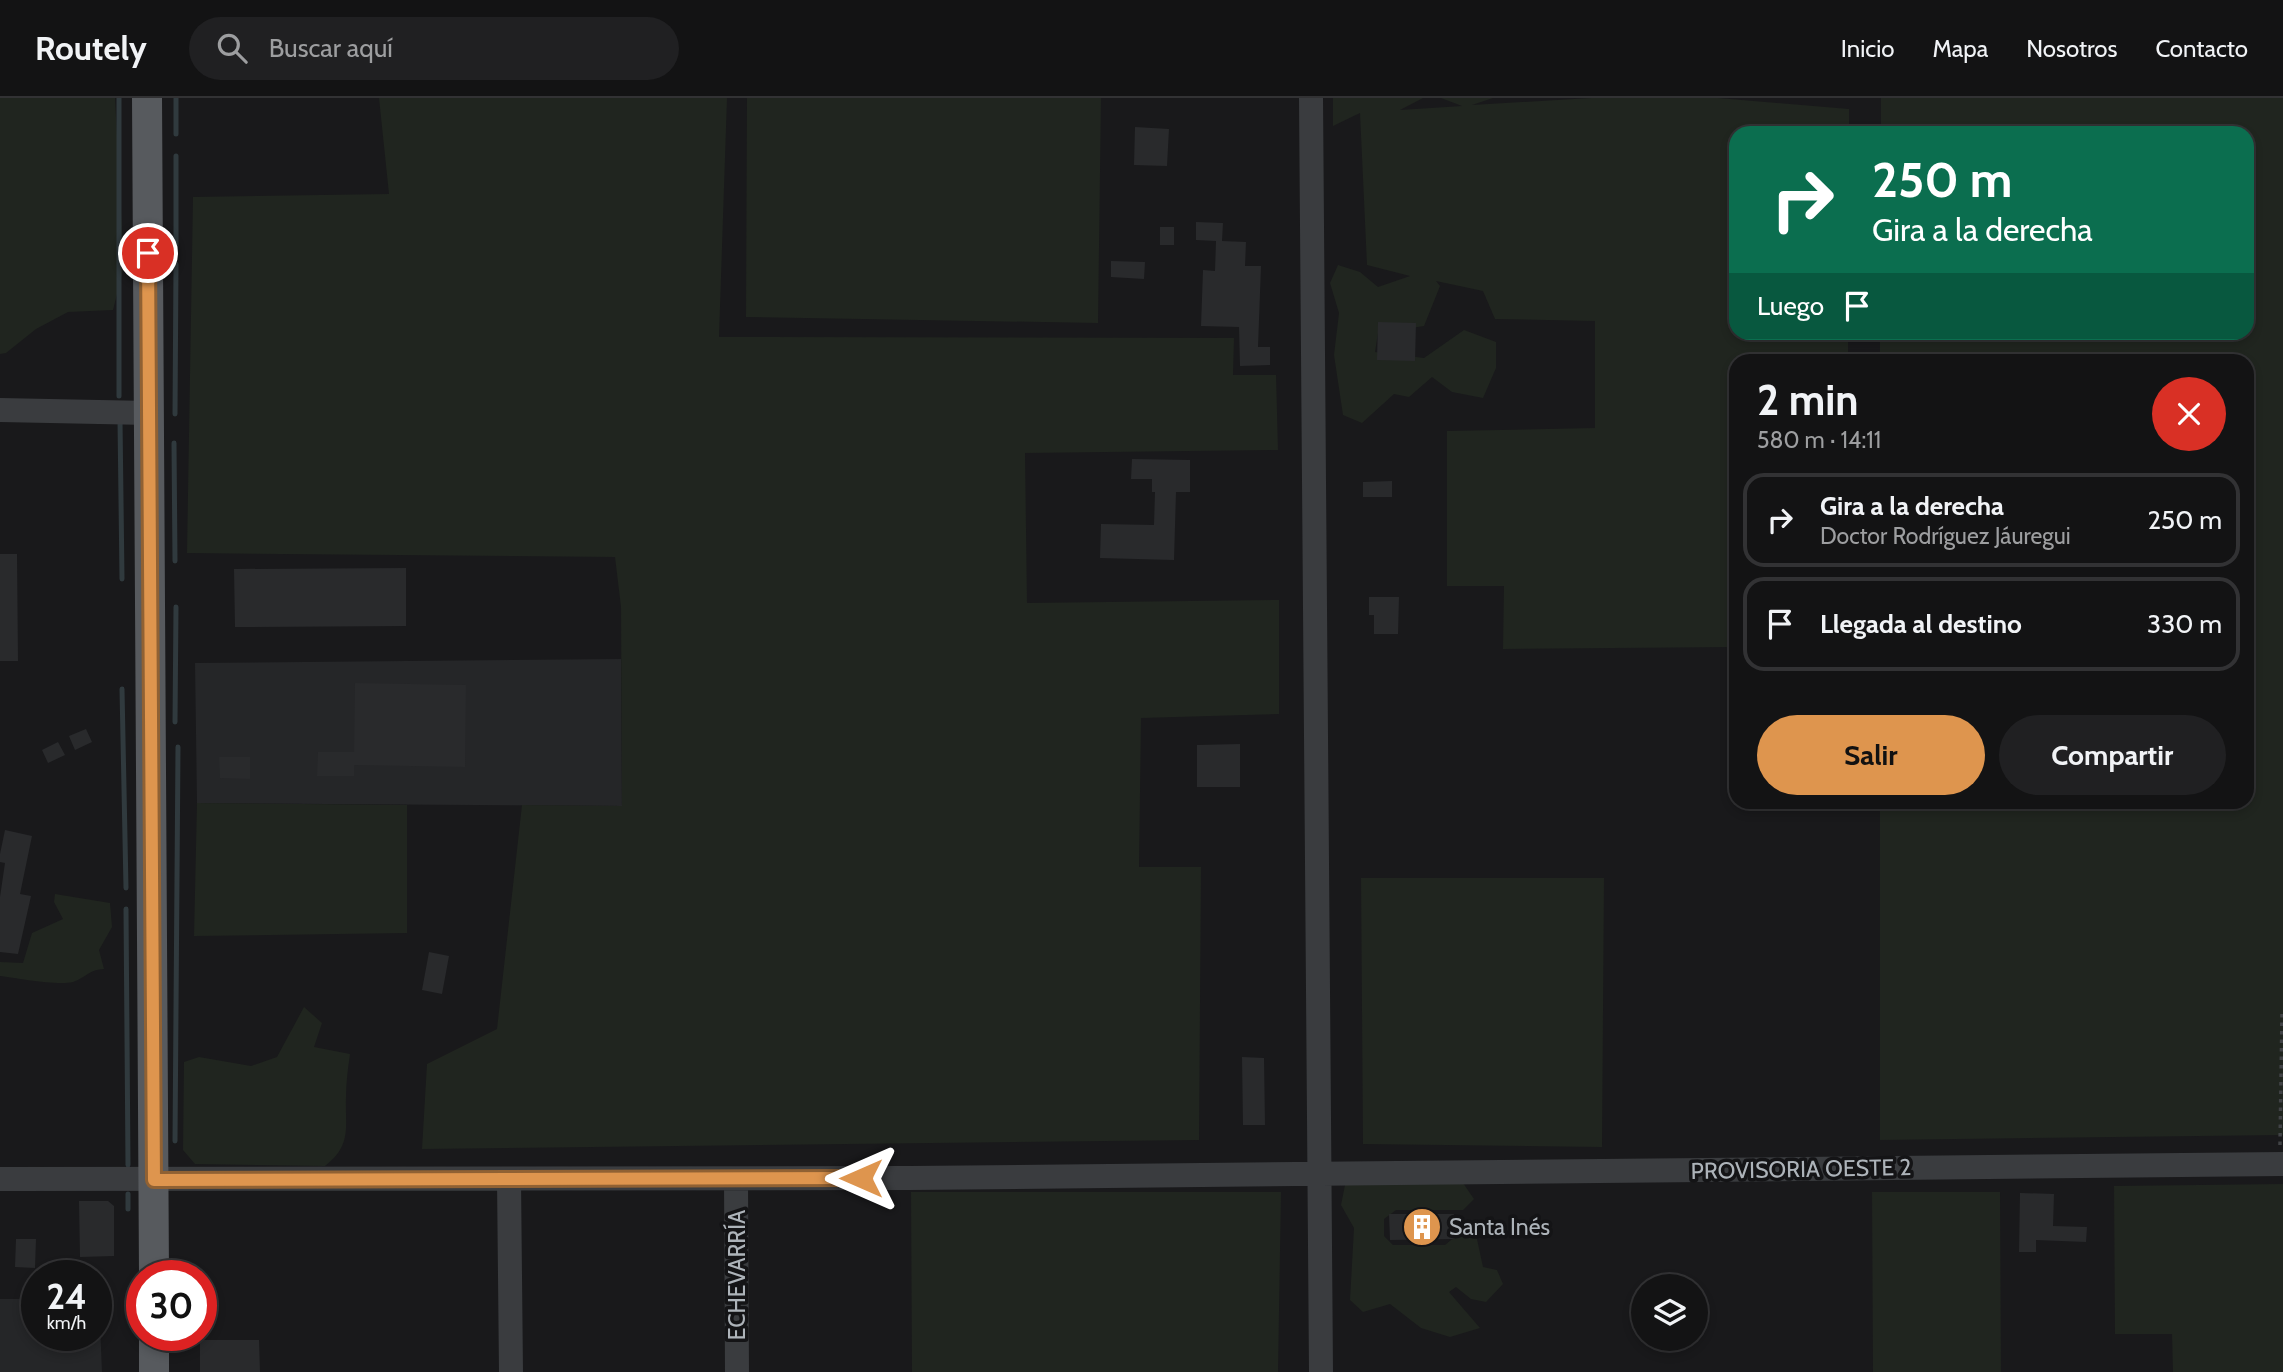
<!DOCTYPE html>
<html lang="es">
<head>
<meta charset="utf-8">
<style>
  :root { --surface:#131314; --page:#202022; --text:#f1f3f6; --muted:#9d9ea0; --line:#323234; --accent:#de954e }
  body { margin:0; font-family:Cabin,sans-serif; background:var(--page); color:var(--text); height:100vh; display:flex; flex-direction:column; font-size:26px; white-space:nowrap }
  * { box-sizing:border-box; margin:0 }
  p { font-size:23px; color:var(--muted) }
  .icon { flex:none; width:38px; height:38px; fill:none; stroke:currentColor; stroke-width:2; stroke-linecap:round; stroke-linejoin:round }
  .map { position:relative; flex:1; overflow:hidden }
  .drawer { position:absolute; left:1729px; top:256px; width:525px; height:455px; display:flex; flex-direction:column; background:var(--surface); border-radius:21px; box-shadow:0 4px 10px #0003,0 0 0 2px var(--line) }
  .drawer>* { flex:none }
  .top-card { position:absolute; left:1729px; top:28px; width:525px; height:214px; border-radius:21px; box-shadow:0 4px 10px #0003,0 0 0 2px var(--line); background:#0b6e4f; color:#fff; overflow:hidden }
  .tools { position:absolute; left:1631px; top:1176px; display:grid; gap:14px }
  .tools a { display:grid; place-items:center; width:77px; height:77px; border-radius:50%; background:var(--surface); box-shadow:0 4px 10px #0003,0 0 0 2px var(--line); font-size:35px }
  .speed { position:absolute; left:21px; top:1162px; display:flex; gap:14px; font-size:35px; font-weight:700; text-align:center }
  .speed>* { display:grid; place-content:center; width:91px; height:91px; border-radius:50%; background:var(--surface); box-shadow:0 4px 10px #0003,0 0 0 2px var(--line); line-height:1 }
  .speed small { font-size:18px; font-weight:400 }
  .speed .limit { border:10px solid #d22; background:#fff; color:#111 }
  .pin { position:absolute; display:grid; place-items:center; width:60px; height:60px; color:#fff; margin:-30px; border:4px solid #fff; border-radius:50%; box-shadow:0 2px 7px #0007 }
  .me { position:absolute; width:77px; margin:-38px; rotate:270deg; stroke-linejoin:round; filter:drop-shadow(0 0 5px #0008) }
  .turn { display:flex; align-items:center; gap:24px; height:147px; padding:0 28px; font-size:32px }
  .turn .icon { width:91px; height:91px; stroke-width:2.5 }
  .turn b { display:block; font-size:49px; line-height:60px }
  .then { display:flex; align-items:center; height:66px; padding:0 28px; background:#0003; gap:14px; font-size:26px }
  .round { display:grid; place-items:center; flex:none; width:74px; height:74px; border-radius:37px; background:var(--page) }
  .summary { display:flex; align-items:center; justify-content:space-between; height:119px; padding:0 28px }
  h1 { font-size:42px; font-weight:700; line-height:52px }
  .action { display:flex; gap:14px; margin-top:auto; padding:14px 28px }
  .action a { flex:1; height:80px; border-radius:42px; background:var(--accent); color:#111; font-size:28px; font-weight:700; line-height:80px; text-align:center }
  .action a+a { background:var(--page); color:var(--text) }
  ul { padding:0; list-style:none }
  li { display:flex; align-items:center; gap:21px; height:94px; margin:0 14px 10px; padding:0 14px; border:4px solid var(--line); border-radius:21px }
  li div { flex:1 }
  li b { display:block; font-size:26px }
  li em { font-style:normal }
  header { display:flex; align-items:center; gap:42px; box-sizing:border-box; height:98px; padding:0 35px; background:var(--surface); border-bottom:2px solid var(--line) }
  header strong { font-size:33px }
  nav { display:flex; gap:38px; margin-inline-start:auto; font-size:24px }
  .search { width:490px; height:63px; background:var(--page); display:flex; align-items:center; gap:18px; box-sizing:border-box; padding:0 24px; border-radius:38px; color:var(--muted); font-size:26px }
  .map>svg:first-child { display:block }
  .built { fill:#252628 }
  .green { fill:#20251f }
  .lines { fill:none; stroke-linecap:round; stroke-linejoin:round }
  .stream { stroke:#303a3e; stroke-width:5 }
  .building { fill:#292a2c }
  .path { stroke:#414346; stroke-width:3.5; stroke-dasharray:3.5 5; stroke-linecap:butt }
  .minor { stroke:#3a3c3f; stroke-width:24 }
  .major { stroke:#575a5e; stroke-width:30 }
  .route-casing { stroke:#906133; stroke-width:18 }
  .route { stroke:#de954e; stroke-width:12 }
  .labels { text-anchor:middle; stroke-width:7; stroke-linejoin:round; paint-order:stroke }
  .street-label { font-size:23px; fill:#adb3b9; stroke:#141416 }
  .poi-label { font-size:23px; fill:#adb3b9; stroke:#141416; text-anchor:start }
</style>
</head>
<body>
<header>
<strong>Routely</strong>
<div class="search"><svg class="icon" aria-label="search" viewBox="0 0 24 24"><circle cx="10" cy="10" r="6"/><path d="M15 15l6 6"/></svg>Buscar aquí</div>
<nav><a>Inicio</a><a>Mapa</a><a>Nosotros</a><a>Contacto</a></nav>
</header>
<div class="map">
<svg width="2283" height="1274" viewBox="0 0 2283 1274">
  <rect width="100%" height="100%" fill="#19191b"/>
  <!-- built -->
  <path class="built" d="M621,561L622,708L197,705L195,565Z
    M37,1201V1237H96V1201H99L102,1274H0V1201Z"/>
  <!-- green -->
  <path class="green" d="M0,0H115L124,168L113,212L68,214L36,231L6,255L0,256Z
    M379,0H727L719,239L1234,240L1233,277H1276L1278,352L1025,355L1027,505L1279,502V616L1141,620L1139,769H1201L1199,1042L422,1051L427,966L497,931L522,707L622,708L621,509L615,459L187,455L193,99L389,96Z
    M747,0H1101L1098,225L746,219Z
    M1333,0H1423L1400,12L1462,8L1441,0H1493L1472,7L1591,0H1718L1849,11V35H1736V234L1848,235V262H1736V549L1503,551L1504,488H1447V333L1595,330V223L1495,221L1483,193L1436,183L1440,188L1424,228L1378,235L1375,254L1424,260L1464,232L1496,244V270L1483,300L1452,294L1432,279L1409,299L1394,296L1362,325L1343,317L1334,257L1339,215L1330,185L1338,167L1360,174L1378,189L1410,178L1367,167L1360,15L1333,28Z
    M1881,0H2283V1037L1880,1042V704H2247V262H1880V235L2247,234V35H1881Z
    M197,705L407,707V835L194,838Z
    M1361,780H1604L1602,1049L1363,1046Z
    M55,796L110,805L112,829L99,852L104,871C90,871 85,880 73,884C58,888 16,880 0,878V864L23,865L32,835L63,821L54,804Z
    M304,909L322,925L314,949L350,956C348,970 346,985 346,999C345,1030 352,1047 325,1068L195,1066L183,1052L184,964L199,959L251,968L277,959Z
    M1463,1085L1474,1101L1463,1112H1396L1384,1121V1138L1393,1147H1445L1462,1133L1477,1141L1483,1169L1497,1172L1503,1186L1486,1204L1471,1201L1456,1189L1449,1194L1480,1230L1450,1239L1421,1230L1390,1206L1363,1214L1350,1202L1354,1130L1341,1107L1345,1087Z
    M2283,1086V1274H2173L2172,1236H2115L2114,1088Z
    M911,1094H1281L1278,1274H912Z
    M1872,1094H2000L2001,1274H1873Z"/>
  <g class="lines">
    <!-- stream -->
    <path class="stream" d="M176,0V36
      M176,58V147
      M119,298V0
      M175,316L176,166
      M120,322L122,481
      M174,345L175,463
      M122,591L126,790
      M175,624L176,509
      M126,811L128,1067
      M175,1043L178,649
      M128,1111V1096"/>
  </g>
  <!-- building -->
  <path class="building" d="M1135,29L1169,31L1167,68L1134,67Z
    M1196,124L1223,125L1222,143L1246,144L1245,168H1261L1258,249H1270V267L1240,268L1239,229L1201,228L1203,172L1215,173L1216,143L1196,142Z
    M1160,129H1174V147H1160Z
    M1111,163L1145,164L1144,181L1111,179Z
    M1378,224L1416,225L1415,263L1377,262Z
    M1132,361L1190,362V394H1176L1174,462L1100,460L1101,426L1154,427L1155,394H1152V381H1131Z
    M1392,383V399H1363V384Z
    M0,456H17L18,563H0Z
    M406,470V528L235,529L234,471Z
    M1369,499H1399L1398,536H1374V517H1369Z
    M355,585L466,587L465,669L354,667V678H317L318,654H354Z
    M86,631L92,644L75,652L69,638Z
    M58,644L65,657L48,665L42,652Z
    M1240,646V689H1197V647Z
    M219,659H250V681L220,680Z
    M5,732L32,738L20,796L31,798L18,856L0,854V799L5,765L0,764V756Z
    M429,854L449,858L442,896L422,892Z
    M1242,959L1264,960L1265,1027H1243Z
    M2020,1095L2054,1096L2053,1128L2087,1129L2086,1144L2036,1142V1154H2019Z
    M79,1103H108L114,1108V1158L80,1159Z
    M1389,1116H1454L1455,1141L1390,1142Z
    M16,1141H36L35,1170L15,1169Z
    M200,1242H259L260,1274H200Z"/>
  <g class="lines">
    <!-- path -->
    <path class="path" d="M2280,1047L2282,915"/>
    <!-- minor -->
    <path class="minor" d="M1311,0L1321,1274
      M0,312L149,315
      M0,1081L911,1080L2283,1066
      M509,1081L511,1274
      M736,1081L737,1274"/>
    <!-- major -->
    <path class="major" d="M147,0L154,1178
      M154,1274V1237"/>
  </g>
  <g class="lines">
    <defs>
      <path id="route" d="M148,155L154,1082L861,1080"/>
    </defs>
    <!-- route casing -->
    <use href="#route" class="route-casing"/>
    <!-- route -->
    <use href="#route" class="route"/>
  </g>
  <!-- icons -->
  <defs>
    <symbol id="building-disc" viewBox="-11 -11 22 22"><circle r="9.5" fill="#de954e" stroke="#141416"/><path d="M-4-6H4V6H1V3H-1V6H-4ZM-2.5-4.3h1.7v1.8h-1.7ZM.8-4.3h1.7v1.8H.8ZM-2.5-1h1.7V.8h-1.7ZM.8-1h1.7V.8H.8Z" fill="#fff"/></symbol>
  </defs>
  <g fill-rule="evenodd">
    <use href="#building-disc" x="1400" y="1107" width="44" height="44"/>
  </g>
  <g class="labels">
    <!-- street labels -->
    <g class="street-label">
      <text transform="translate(1801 1071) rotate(-1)" y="8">PROVISORIA OESTE 2</text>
      <text transform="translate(737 1177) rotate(-90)" y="8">ECHEVARRÍA</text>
    </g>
    <!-- poi labels -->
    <g class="poi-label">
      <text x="1449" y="1137">Santa Inés</text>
    </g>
  </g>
</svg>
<div class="tools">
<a><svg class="icon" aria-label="layers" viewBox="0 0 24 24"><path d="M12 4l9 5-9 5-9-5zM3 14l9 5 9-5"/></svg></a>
</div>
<div class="speed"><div>24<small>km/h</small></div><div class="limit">30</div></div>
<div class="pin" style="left:148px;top:155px;background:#d93025"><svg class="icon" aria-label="arrive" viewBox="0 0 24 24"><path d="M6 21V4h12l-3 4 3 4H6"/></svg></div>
<svg class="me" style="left:861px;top:1080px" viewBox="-20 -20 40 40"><path d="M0-17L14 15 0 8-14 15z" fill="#de954e" stroke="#fff" stroke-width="4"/></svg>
<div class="top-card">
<div class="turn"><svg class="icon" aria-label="right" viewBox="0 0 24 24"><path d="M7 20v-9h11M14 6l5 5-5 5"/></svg><div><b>250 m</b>Gira a la derecha</div></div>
<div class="then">Luego<svg class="icon" aria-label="arrive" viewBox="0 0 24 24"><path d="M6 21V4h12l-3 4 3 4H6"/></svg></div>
</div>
<section class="drawer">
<div class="summary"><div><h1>2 min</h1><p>580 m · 14:11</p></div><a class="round" style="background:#d93025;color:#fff"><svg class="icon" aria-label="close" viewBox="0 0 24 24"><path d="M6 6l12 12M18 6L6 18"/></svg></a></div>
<ul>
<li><svg class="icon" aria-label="right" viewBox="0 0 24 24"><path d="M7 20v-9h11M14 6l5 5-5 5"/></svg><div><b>Gira a la derecha</b><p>Doctor Rodríguez Jáuregui</p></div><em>250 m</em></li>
<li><svg class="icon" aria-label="arrive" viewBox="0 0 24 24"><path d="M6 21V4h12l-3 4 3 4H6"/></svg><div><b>Llegada al destino</b></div><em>330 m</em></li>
</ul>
<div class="action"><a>Salir</a><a>Compartir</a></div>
</section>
</div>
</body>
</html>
